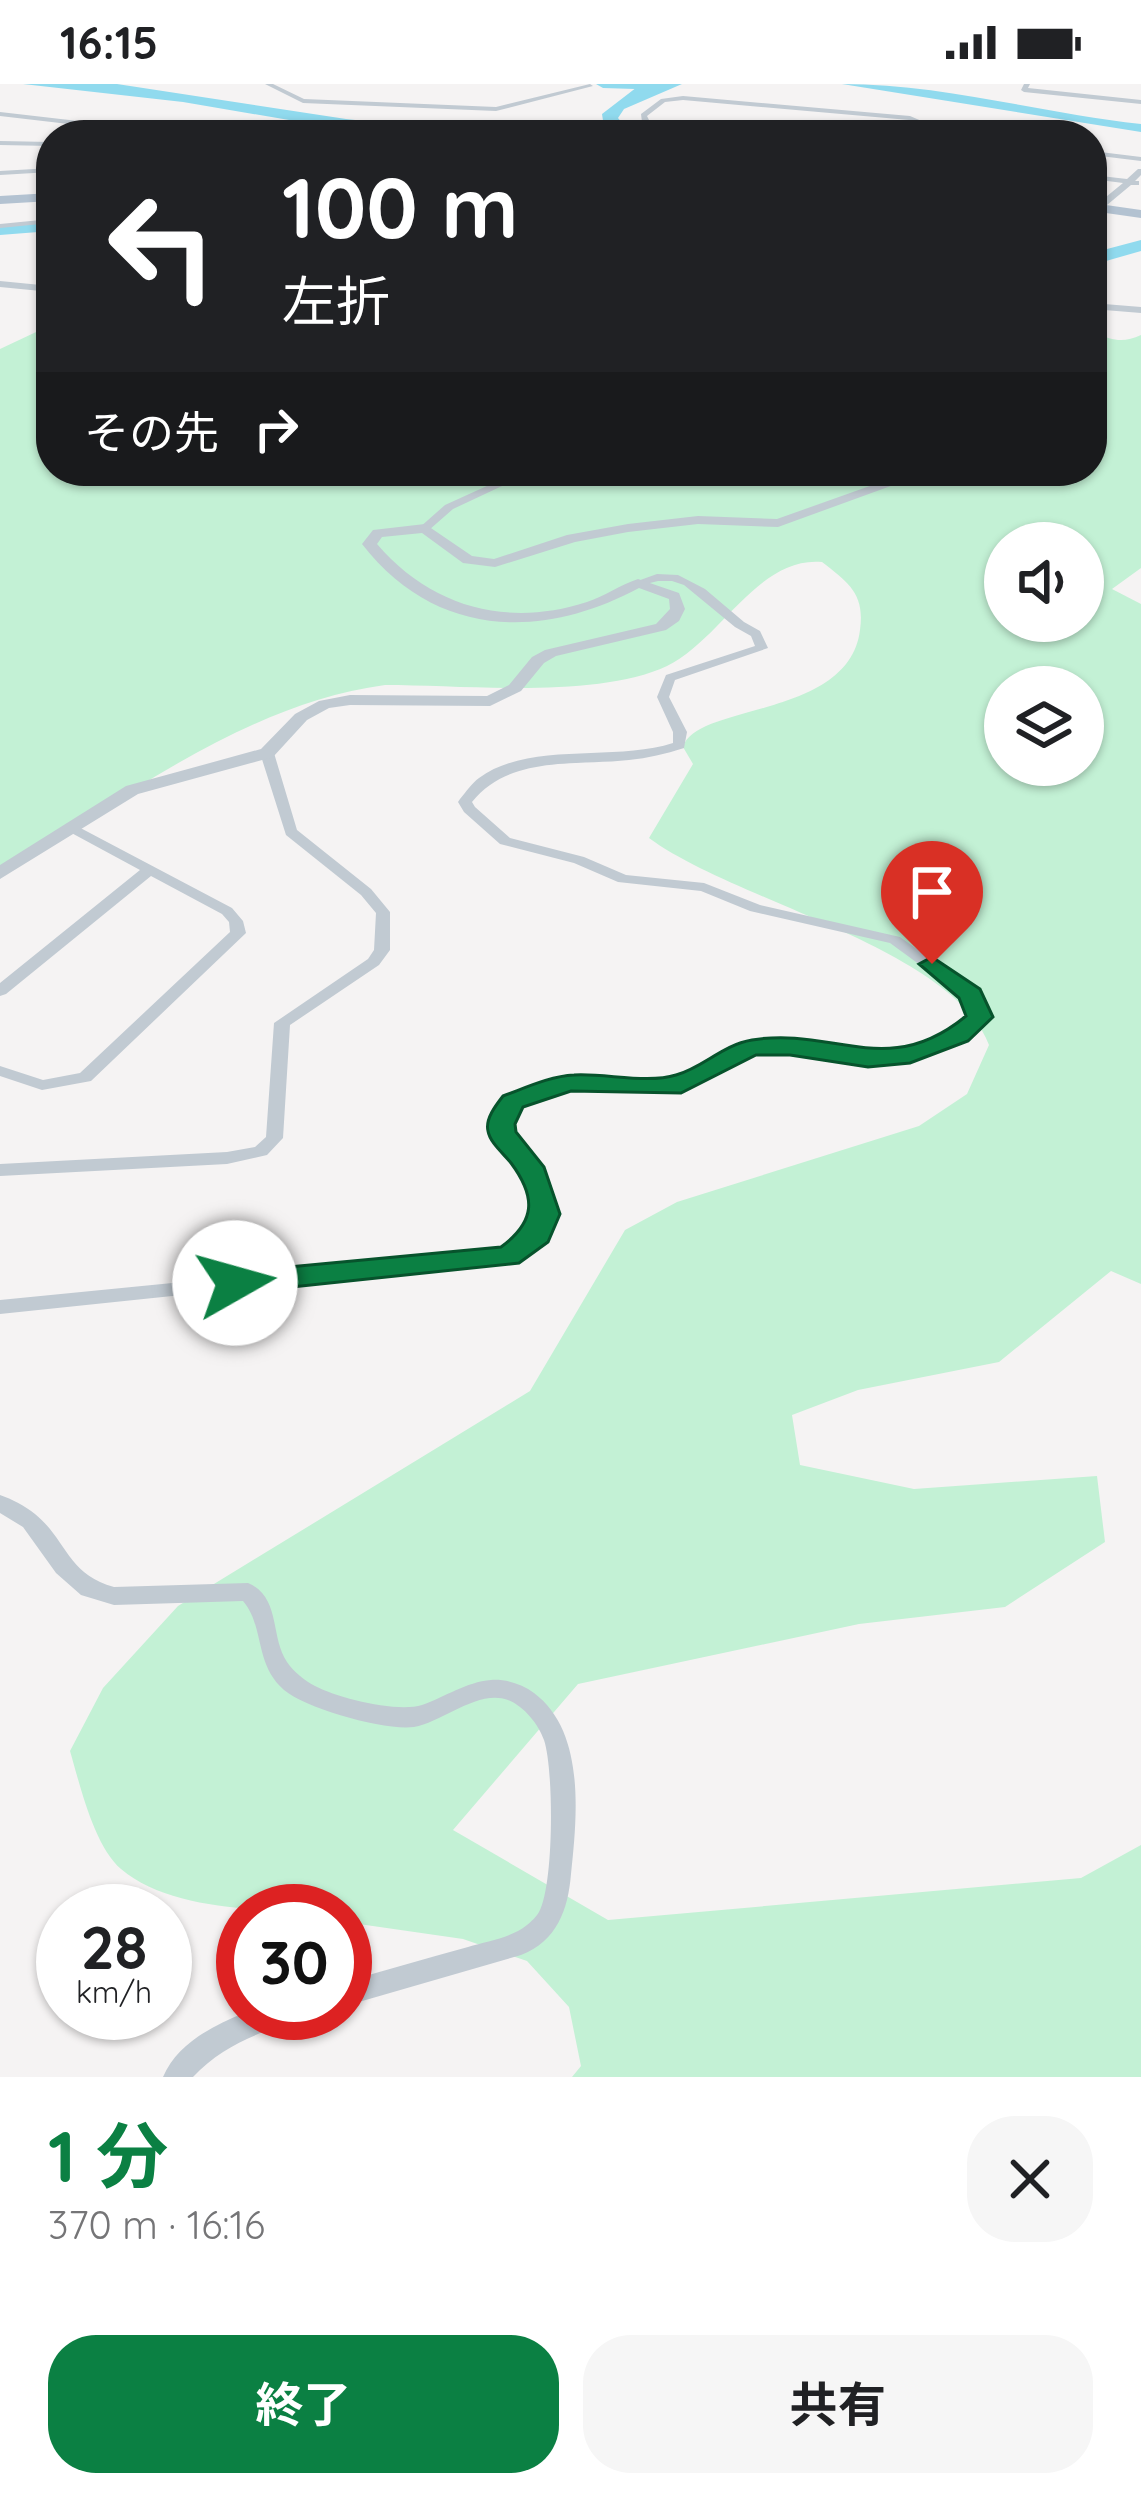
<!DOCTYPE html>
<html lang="ja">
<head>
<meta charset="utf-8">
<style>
  :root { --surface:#fff; --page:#f6f6f6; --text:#202124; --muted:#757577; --accent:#0b8043 }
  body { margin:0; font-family:Quicksand,"Noto Sans JP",sans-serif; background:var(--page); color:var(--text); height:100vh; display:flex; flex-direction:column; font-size:45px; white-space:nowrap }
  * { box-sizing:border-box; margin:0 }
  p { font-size:39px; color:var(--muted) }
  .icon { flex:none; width:66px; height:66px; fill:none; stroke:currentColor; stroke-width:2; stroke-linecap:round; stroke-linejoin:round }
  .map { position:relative; height:1993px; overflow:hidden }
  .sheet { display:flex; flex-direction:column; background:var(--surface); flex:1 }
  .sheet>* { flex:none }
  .guide { position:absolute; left:36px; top:36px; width:1071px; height:366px; border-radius:48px; box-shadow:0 3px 9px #0004; background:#202124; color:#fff; overflow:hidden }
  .controls { position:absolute; left:984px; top:438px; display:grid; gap:24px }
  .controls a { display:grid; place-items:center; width:120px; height:120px; border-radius:50%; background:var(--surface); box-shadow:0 3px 9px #0004; font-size:60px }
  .speed { position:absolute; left:36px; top:1800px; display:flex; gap:24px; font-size:60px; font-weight:700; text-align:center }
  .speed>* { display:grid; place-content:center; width:156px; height:156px; border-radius:50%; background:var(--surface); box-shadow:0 3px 9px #0004; line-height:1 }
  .speed small { font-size:30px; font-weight:400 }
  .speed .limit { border:18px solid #d22; background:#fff; color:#111 }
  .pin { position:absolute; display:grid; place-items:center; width:102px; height:102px; color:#fff; margin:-123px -51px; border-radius:50% 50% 50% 0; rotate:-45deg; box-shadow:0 0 12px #0007 }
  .pin .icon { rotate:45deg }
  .me { position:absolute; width:132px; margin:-66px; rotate:83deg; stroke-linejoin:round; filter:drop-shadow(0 0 9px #0008) }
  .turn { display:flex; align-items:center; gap:42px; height:252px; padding:0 48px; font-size:54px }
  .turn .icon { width:156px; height:156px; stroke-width:2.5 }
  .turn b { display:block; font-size:84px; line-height:102px }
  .then { display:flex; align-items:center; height:114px; padding:0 48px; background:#0003; gap:24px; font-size:45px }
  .round { display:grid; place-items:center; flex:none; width:126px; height:126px; border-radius:48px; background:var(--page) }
  .head { display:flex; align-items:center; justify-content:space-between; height:204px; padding:0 48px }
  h1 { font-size:72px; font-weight:700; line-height:90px; color:var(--accent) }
  .button { display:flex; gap:24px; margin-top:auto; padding:24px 48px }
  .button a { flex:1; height:138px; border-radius:48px; background:var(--accent); color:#fff; font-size:48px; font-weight:700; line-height:138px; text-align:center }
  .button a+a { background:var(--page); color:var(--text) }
  .status { display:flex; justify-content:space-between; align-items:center; height:84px; padding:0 60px; background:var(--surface); direction:ltr }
  .status svg { height:33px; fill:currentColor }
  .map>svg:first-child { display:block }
  .green { fill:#c3f1d5; fill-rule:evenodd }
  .water { fill:#90daee }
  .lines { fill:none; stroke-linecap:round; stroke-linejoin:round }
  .river { fill:#90daee; fill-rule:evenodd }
  .minor { fill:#c1cad2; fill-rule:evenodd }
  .tertiary { fill:#c1cad2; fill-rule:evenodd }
  .primary { fill:#b3c2d1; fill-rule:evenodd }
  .route { fill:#0b8043; stroke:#07532c; stroke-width:3 }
</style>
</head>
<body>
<div class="status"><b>16:15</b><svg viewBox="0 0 49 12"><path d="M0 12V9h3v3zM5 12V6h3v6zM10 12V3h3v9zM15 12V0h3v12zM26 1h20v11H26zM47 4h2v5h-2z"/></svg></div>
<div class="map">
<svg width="1141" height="1993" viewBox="0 0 1141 1993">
  <rect width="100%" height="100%" fill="#f5f3f3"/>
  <!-- green -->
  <path class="green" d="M1092,233L1101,240L1096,249C1113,257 1124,259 1141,251V484L1112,505L1141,520V1200L1111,1187L999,1278L858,1306L792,1331L800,1381L914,1405L1097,1392L1105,1458L1005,1523L859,1540L578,1600L453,1746L608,1836L1081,1794L1141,1761V1993H572L581,1982L569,1923L527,1877L463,1855L345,1838V1827C279,1827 174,1830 121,1785C94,1762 80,1701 70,1667L103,1604L178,1522L530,1307L625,1146L677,1118L919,1042L967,1010L989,961C952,864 734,817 649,754L693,680L683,663C696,619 849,635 860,546C865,510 849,499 822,478C758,472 721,556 667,582C597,615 465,601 385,601C244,620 119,718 0,790V265L51,241V387H1092ZM1005,459H1083V537H1005ZM1005,603H1083V681H1005Z"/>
  <!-- water -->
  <path class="water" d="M23,0H117L346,35L484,50L537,46L558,50L604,43L602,30L641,0H682L624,25L618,34L628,46L606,51H377L183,18Z
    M842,0C944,0 1040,29 1141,40V48Z"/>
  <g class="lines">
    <!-- river -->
    <path class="river" d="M596,0H673L674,2L667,6L603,4Z
      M51,137V147L0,151V141Z
      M1141,156V167L1092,181V169Z"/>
    <!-- minor -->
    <path class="minor" d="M265,0H273L304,15L496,23L590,0L593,2L496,27L303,19Z
      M1024,0H1030L1028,4L1141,16V20L1024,8L1021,6Z
      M683,12L910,32L924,38L926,41L985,51L928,46L931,51H923L919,40L909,36L683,16L665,18L647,32L649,36L791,51H764L642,38L641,30L661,15Z
      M0,28L182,49L186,51H163L0,32Z
      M0,57L51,58V62L0,61Z
      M1092,67L1141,73V77L1092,71Z
      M51,84V88L0,91V87Z
      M1138,85H1141V91L1135,97H1139V101H1131L1101,126H1095V122L1123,99L1092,95V91L1127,95Z
      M51,135V139L0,144V140Z
      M0,197L51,202V208L0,203Z
      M254,387H316L281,395Z
      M520,387H534L453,425L429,446L419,444L445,421Z
      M657,490L678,491L705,505L744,538L760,547L768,564L675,596L669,613L687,648L684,664C665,670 648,674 629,676C574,682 510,671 472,718L475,723L510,754L584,773L626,791L704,799L760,821L900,853L977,908L988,933C962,971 886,980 843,977C816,974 788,965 761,967C732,970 714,997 687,1004C649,1013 605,1002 567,1003C546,1007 532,1013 515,1026L511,1050C518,1061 528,1069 535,1080C561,1118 556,1152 515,1176L0,1230V1216L505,1166C539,1146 542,1113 518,1081C510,1070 501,1062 493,1050C495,1042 495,1030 499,1023C501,1020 511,1013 513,1011C561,976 624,1003 677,995C704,991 724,965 751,959C776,954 801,961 825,965C878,972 922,964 968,939L972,933L964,913L890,859L750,827L701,807L618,798L574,779L500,760L464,728L458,718L460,715C466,708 472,699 479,694C529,657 614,678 673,659V648L657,613L666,591L755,562L751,552L735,543L684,501L672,497H658L638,502L632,499Z
      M267,665L274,669L297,746L371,805L390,828V866L379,881L290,941L283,1054L267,1071L227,1080L0,1092V1080L227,1068L255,1063L266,1053L274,939L368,875L374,866L376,829L361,811L286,751L260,669Z
      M71,739L232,824L243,837L246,849L91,997L42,1006L0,992V982L43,996L80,989L230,848L229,838L222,830L151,792L6,910L0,912V899L140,786L66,746V740Z
      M0,1411C12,1415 25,1422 35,1430C67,1456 67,1490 114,1503L248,1499C281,1513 270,1553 287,1578C294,1588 304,1596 315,1602C338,1614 397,1629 422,1621C445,1613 466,1598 491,1596C506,1595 522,1600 534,1609C586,1648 577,1733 571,1790C568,1826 557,1857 521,1871L345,1922V1898C386,1886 427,1874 468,1863C487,1857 511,1854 527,1841C531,1838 537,1832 539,1828C554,1801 554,1686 544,1656C539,1641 524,1622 508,1616C478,1605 443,1638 414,1643C385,1647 307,1625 284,1606C254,1580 265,1543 243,1517L114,1521L81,1511L56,1489L23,1443L0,1429Z
      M244,1929H293L289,1938C252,1952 221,1963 193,1993H163C177,1960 212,1942 244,1929Z"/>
    <!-- tertiary -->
    <path class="tertiary" d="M1092,219L1141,223V229L1092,225Z
      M912,387H932L778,443L698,440L628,448L575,458L495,483L463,479L422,449L382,453L377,460C431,523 507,544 587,518C605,512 620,501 638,495L679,509L685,525L679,537L666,546L556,572L544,579L521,607L490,622L350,621L329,624L307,636L273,673L138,710L0,795V781L126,702L261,665L295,630L319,617L350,611L487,612L509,601L532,573L545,566L656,540L670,525L669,515L639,504C540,557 434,553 362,460L373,446L425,440L472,472L494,475L567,451L628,440L698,432L777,435Z"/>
    <!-- primary -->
    <path class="primary" d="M51,109V117L0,120V112Z
      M1092,119L1141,126V134L1092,127Z"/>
  </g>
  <!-- route -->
  <path class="route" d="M932,873L980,905L993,933L968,957L910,979L868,983L790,971H756L681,1009L571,1007L523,1023L515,1040L516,1048L544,1083L560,1130L548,1158L519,1179L235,1209L220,1199L235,1188L501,1163C535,1138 537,1114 511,1079C504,1070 490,1059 488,1047C485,1035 496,1021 503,1012C525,1004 550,992 574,991C605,989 647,1000 676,991C704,983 722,961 752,956C833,942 887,997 966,932L959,914L919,880Z"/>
</svg>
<div class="controls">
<a><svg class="icon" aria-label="sound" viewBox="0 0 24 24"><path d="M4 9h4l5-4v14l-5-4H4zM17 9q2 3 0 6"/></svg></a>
<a><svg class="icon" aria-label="layers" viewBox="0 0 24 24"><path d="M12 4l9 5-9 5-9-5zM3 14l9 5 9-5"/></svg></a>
</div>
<div class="speed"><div>28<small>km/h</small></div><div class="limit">30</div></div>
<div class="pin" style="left:932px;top:880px;background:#d93025"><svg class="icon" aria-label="arrive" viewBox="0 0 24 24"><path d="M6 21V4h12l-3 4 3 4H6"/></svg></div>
<svg class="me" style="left:235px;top:1199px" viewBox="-20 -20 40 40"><circle r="19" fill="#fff"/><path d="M0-13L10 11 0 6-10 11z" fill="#0b8043"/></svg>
<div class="guide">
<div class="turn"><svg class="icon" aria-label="left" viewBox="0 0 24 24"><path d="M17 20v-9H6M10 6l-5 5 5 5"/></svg><div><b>100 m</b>左折</div></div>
<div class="then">その先<svg class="icon" aria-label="right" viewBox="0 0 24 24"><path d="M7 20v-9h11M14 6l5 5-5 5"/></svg></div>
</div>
</div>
<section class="sheet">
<div class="head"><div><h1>1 分</h1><p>370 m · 16:16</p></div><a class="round"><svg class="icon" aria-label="close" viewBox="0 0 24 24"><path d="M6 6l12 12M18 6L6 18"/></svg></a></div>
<div class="button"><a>終了</a><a>共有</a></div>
</section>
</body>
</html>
